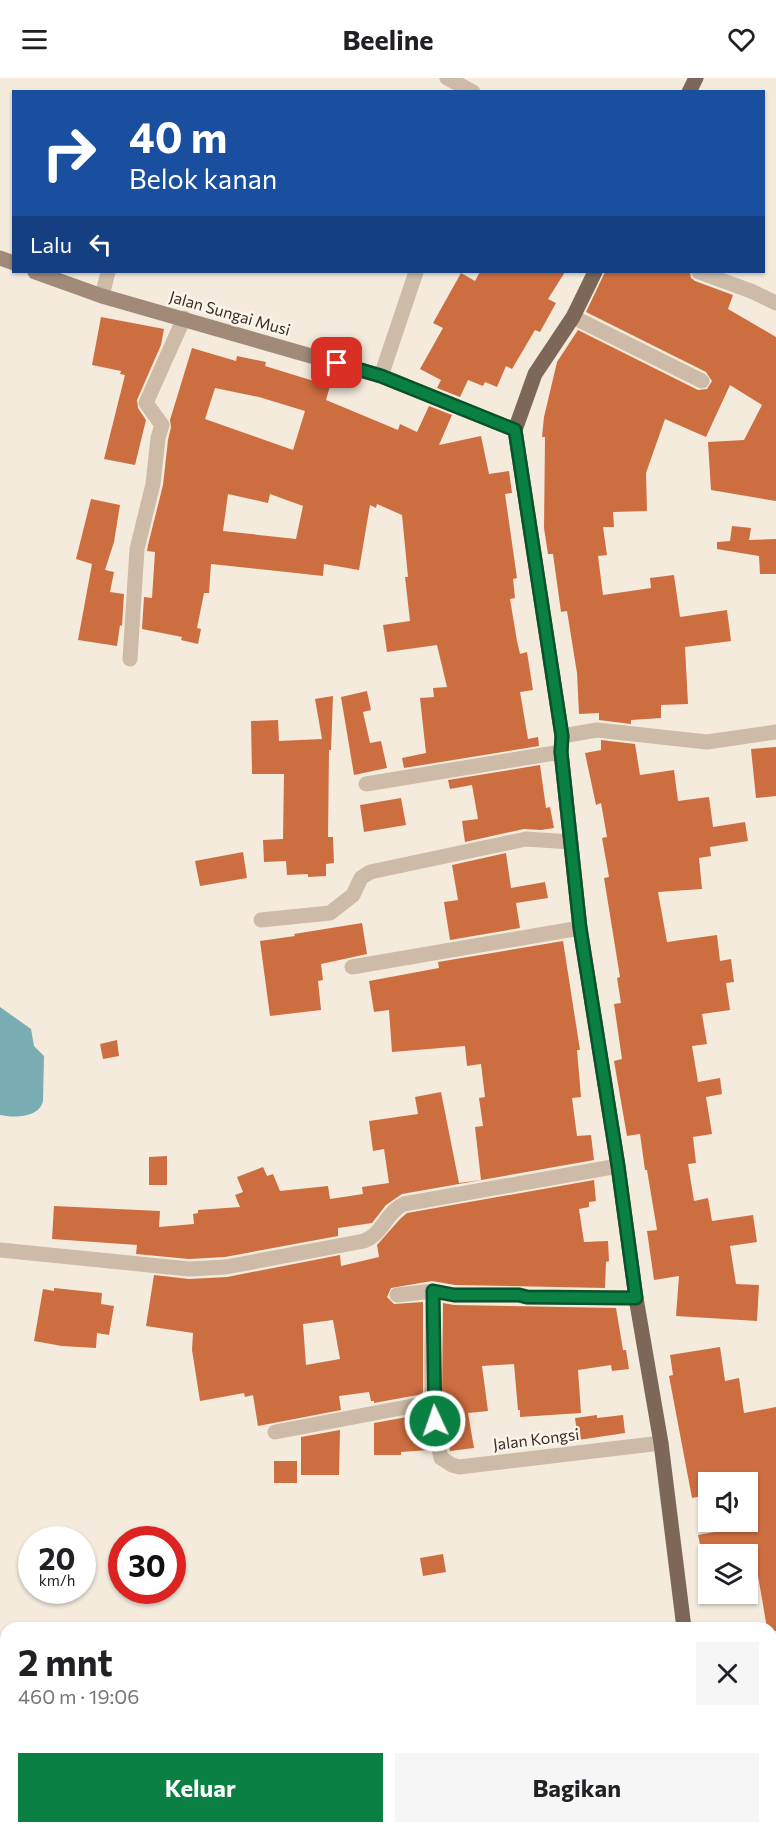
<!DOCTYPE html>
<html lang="id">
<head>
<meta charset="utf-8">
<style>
  :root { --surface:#fff; --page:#f6f6f6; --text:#202124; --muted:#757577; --accent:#0b8043 }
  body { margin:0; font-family:Commissioner,sans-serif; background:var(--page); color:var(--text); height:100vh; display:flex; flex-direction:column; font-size:22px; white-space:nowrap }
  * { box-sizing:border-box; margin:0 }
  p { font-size:20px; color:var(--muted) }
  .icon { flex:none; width:33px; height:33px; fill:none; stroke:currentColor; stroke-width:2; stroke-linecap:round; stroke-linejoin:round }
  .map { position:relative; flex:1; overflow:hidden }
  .sheet { position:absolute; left:0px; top:1544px; width:777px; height:212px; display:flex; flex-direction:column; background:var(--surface); border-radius:18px 18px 0 0; box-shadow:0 2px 4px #0004 }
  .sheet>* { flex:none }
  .guide { position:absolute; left:12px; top:12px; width:753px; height:183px; border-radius:0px; box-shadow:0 2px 4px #0004; background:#1a4fa0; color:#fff; overflow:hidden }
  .fabs { position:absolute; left:698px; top:1394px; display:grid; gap:12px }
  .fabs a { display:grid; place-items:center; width:60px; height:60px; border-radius:0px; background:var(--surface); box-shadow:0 2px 4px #0004; font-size:30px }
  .speed { position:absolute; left:18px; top:1448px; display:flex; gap:12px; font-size:30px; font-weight:700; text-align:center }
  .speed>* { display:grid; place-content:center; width:78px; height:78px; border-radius:50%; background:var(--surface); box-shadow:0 2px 4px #0004; line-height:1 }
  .speed small { font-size:15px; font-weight:400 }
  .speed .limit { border:9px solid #d22; background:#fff; color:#111 }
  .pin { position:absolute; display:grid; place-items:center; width:51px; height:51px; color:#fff; margin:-26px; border-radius:12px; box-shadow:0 3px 9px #0006 }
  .me { position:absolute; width:66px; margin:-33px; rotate:357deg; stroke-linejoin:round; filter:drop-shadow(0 0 4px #0008) }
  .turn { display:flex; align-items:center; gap:21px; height:126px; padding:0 18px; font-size:27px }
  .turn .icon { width:78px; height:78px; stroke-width:2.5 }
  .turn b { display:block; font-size:42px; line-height:51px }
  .then { display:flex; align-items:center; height:57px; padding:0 18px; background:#0003; gap:12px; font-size:22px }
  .round { display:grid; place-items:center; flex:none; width:63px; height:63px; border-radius:0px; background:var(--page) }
  .overview { display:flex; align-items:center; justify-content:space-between; height:102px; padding:0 18px }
  h1 { font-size:36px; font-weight:700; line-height:45px }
  .action { display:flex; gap:12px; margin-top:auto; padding:12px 18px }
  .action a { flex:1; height:69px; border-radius:0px; background:var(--accent); color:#fff; font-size:24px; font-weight:700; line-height:69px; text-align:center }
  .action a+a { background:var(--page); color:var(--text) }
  header { display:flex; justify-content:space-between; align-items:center; height:78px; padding:0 18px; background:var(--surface); font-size:27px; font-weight:700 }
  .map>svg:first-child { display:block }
  .water { fill:#79acb3 }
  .building { fill:#cd6e41; fill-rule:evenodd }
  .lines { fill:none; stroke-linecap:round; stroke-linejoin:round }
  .minor { stroke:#cdbba7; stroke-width:15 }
  .secondary { stroke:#a18a78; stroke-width:15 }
  .primary { stroke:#7c6758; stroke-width:15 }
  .route-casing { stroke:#07532c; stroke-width:15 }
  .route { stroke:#0b8043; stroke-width:10 }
  .labels { text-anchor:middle; stroke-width:5; stroke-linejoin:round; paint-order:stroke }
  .street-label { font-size:16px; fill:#392f28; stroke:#fbf4e9 }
</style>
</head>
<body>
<header><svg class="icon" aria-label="menu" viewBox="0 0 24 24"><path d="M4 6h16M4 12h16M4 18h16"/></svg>Beeline<svg class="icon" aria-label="heart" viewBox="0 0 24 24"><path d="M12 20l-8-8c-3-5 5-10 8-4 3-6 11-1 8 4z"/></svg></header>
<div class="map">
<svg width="776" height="1754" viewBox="0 0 776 1754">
  <rect width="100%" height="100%" fill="#f4ebdd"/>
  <!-- water -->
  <path class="water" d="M0,929L31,951L34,968L44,978L43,1023C39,1040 14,1040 0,1037Z"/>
  <!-- building -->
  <path class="building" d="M480,194H565L548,221L556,225L540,254L535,252L512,291L506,288L497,309L485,304L483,308L468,302L460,319L437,310L441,302L420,291L443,250L433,245L461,195L475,203Z
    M605,194H690L691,200L695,203L733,217L728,231L776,259V423L711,412L708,364L744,362L762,327L730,307L706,359L665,341L646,395L647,433L613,434L614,449H603L607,477L598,478L603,517L651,510L650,500L674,497L680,539L727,532L731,563L685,569L688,626L661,627V640L631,642V646L599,642V635L579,636L577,595L567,533L561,534L553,476H548L544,450L545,359H542L544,339L557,284L578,252L698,312L707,311L712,303L706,294L586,234Z
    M101,239L164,251L161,267L137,322L138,330L146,342L135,387L104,381L125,297L120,296L121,293L92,287Z
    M192,270L236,283L237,278L266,284L265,288L330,308L326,322L398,352L400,346L417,354L429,328L452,337L439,367L481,358L489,396L509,393L512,415L505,416L517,500L513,501L515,520L510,521L517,563L520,576L527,574L533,612L520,614L528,661L538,659L539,668L404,690L402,680L426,675L420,620L434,619L433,610L447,609L437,567L387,574L383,547L410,543L405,499H408L402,437L377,426L376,430L370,427L359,492L324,486L323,498L211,486L209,515H204L197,550L201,551L198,566L181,562L182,559L142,551L144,519L152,520L155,474L147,473L148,467L163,407L168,362L171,349L170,342ZM215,310L259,319L305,333L293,372L205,341ZM228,416L268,425L270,416L303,428L296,461L223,453Z
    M91,421L120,427L114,464L105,492L114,494L110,514L124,516L122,548L120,547L117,568L78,562L92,486L76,481Z
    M732,448L751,450L749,462L776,461V496H760L759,478L717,471V464L730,463Z
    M367,613L371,632L363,634L370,665L381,663L387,690L354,697L341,619Z
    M333,618L331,672H329L328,759H333L334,785L326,786V798L308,799V796L287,797L286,783L264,784L263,762L283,761L284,696H252L251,643L278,642L279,663L322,661L315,621Z
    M601,662L635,666L640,697L674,692L678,723L709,719L713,749L745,744L748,763L710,769L711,778L699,780L702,811L658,814L667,864L717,857L720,883L731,881L734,904L726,905L730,932L702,936L707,966L692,968L698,1004L720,1000L722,1016L706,1019L712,1056L693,1059L696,1085L688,1086L694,1123L708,1120L712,1143L753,1137L757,1164L730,1168L736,1206L759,1207L757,1243L676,1238L679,1198L654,1202L647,1153L657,1152L647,1092H645L640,1056L627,1058L614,983L622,981L614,926L621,925L617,900L620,899L604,800L609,799L602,760L607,759L601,725L596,727L585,675L601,672Z
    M776,669V718L756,720L751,671Z
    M540,687L546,730L550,729L554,750L541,752L524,751L465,764L462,743L478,741L472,707L450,711L448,702Z
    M401,720L406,747L364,754L360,727Z
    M243,774L247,800L200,808L195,783Z
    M506,775L511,810L545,804L548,820L516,825L520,850L450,862L444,824L458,822L452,787Z
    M362,845L367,876L321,886L323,902L318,903L321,932L270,938L260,863L295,858L294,856Z
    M563,863L580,972H577L581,1019L572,1020L577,1058L591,1057L594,1082L402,1116L386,1127L372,1145L338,1150V1158L225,1179L189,1181L136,1176L137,1167L52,1161L54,1128L160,1133L159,1149L194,1146L193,1136L198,1135V1132L240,1129L235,1117L243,1114L237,1099L263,1089L267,1098L273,1096L280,1113L328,1108L330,1121L363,1116L362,1109L389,1105L384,1071L373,1073L369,1043L418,1036L415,1019L441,1014L459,1105L481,1102L475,1049L483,1048L479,1020L485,1019L481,986L467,988L465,968L392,974L389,932L374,934L369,903L439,890L438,884Z
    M117,962L119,978L103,981L100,966Z
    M167,1078V1107H149V1079Z
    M594,1102L596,1123L589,1124V1129L579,1131L584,1164L608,1163L609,1183L606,1184L605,1210L455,1207L432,1203L391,1210L387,1219L394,1226L423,1224V1316L374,1325V1323H371L369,1314L339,1318L341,1332L258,1348L253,1317L245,1319L244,1315L200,1323L192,1272L193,1255L146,1248L154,1197L189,1201L227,1199L340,1177L341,1188L379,1179L377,1167L400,1141L407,1135ZM333,1242L340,1281L306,1287L303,1246Z
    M54,1210L102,1215L101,1226L114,1228L109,1257L97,1255L96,1270L62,1268L34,1263L43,1211L54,1213Z
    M443,1225L454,1227L616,1230L623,1272H626L629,1291L612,1293L611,1287L578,1292L581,1335L520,1339V1332H518L514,1286L482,1288L488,1333L468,1335L474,1370L450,1373L442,1317Z
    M720,1269L725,1303L739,1300L744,1335L776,1329V1553H771V1550H767L757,1492L747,1493V1476H702L698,1457L742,1449L741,1443H747V1404H708V1417L692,1420L669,1298L673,1297L670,1277Z
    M424,1336L429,1372L401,1374V1377H374V1345Z
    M597,1337V1340L623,1337L625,1355L578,1362L575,1340Z
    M340,1352L339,1397H301V1359Z
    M274,1383H297V1405H274Z
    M443,1476L446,1494L423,1498L420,1480Z"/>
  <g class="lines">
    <!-- minor -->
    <path class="minor" d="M447,0L473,14
      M699,194L751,213L776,225
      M102,218L108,194
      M573,239L702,303
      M381,298L416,194
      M130,581L137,471L153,406L158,360L162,347L146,325L184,240
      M562,658L597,652L707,664L776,654
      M366,706L561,674
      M261,842L330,835L353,817L361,800L370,794L526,761L571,764
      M352,889L580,850
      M0,1172L189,1191L226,1189L364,1163C383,1156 386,1134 404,1126L618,1088
      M433,1213C433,1268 427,1326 441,1380L452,1387L459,1389L661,1365
      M397,1217L433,1213L454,1217H519L527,1219L636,1220
      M275,1354L433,1324"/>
    <!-- secondary -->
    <path class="secondary" d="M0,180L14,185
      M35,194L102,218L381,298L515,352"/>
    <!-- primary -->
    <path class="primary" d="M689,14L696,0
      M595,194L573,239L535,296L515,352L562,658L561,674L580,850L618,1088L636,1220L661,1365L684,1550
      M709,1749V1754"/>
  </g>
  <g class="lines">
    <defs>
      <path id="route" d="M337,285L381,298L515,352L562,658L561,674L580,850L618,1088L636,1220L527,1219L519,1217H454L433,1213L435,1343"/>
    </defs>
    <!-- route casing -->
    <use href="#route" class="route-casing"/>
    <!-- route -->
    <use href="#route" class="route"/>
  </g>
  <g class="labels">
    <!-- street labels -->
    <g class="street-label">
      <text transform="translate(230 235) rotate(16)" y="6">Jalan Sungai Musi</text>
      <text transform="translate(536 1361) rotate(-7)" y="6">Jalan Kongsi</text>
    </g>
  </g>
</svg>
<div class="fabs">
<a><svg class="icon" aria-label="sound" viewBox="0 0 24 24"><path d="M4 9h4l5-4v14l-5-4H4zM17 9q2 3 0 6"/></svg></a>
<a><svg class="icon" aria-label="layers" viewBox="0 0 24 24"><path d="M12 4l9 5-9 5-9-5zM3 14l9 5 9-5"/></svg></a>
</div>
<div class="speed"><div>20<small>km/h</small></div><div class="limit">30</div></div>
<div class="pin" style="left:337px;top:285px;background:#d93025"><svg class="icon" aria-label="arrive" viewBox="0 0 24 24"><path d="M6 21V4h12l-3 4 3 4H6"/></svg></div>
<svg class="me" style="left:435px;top:1343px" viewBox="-20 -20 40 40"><circle r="17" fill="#0b8043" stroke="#fff" stroke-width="3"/><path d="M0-11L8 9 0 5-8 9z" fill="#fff"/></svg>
<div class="guide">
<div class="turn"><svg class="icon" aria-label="right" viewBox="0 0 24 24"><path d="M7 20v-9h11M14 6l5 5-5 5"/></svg><div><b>40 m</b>Belok kanan</div></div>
<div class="then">Lalu<svg class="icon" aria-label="left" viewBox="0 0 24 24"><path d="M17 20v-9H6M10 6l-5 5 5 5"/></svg></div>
</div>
<section class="sheet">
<div class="overview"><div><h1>2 mnt</h1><p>460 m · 19:06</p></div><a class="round"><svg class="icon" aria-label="close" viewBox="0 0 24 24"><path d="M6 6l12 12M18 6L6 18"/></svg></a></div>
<div class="action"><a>Keluar</a><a>Bagikan</a></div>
</section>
</div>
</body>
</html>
